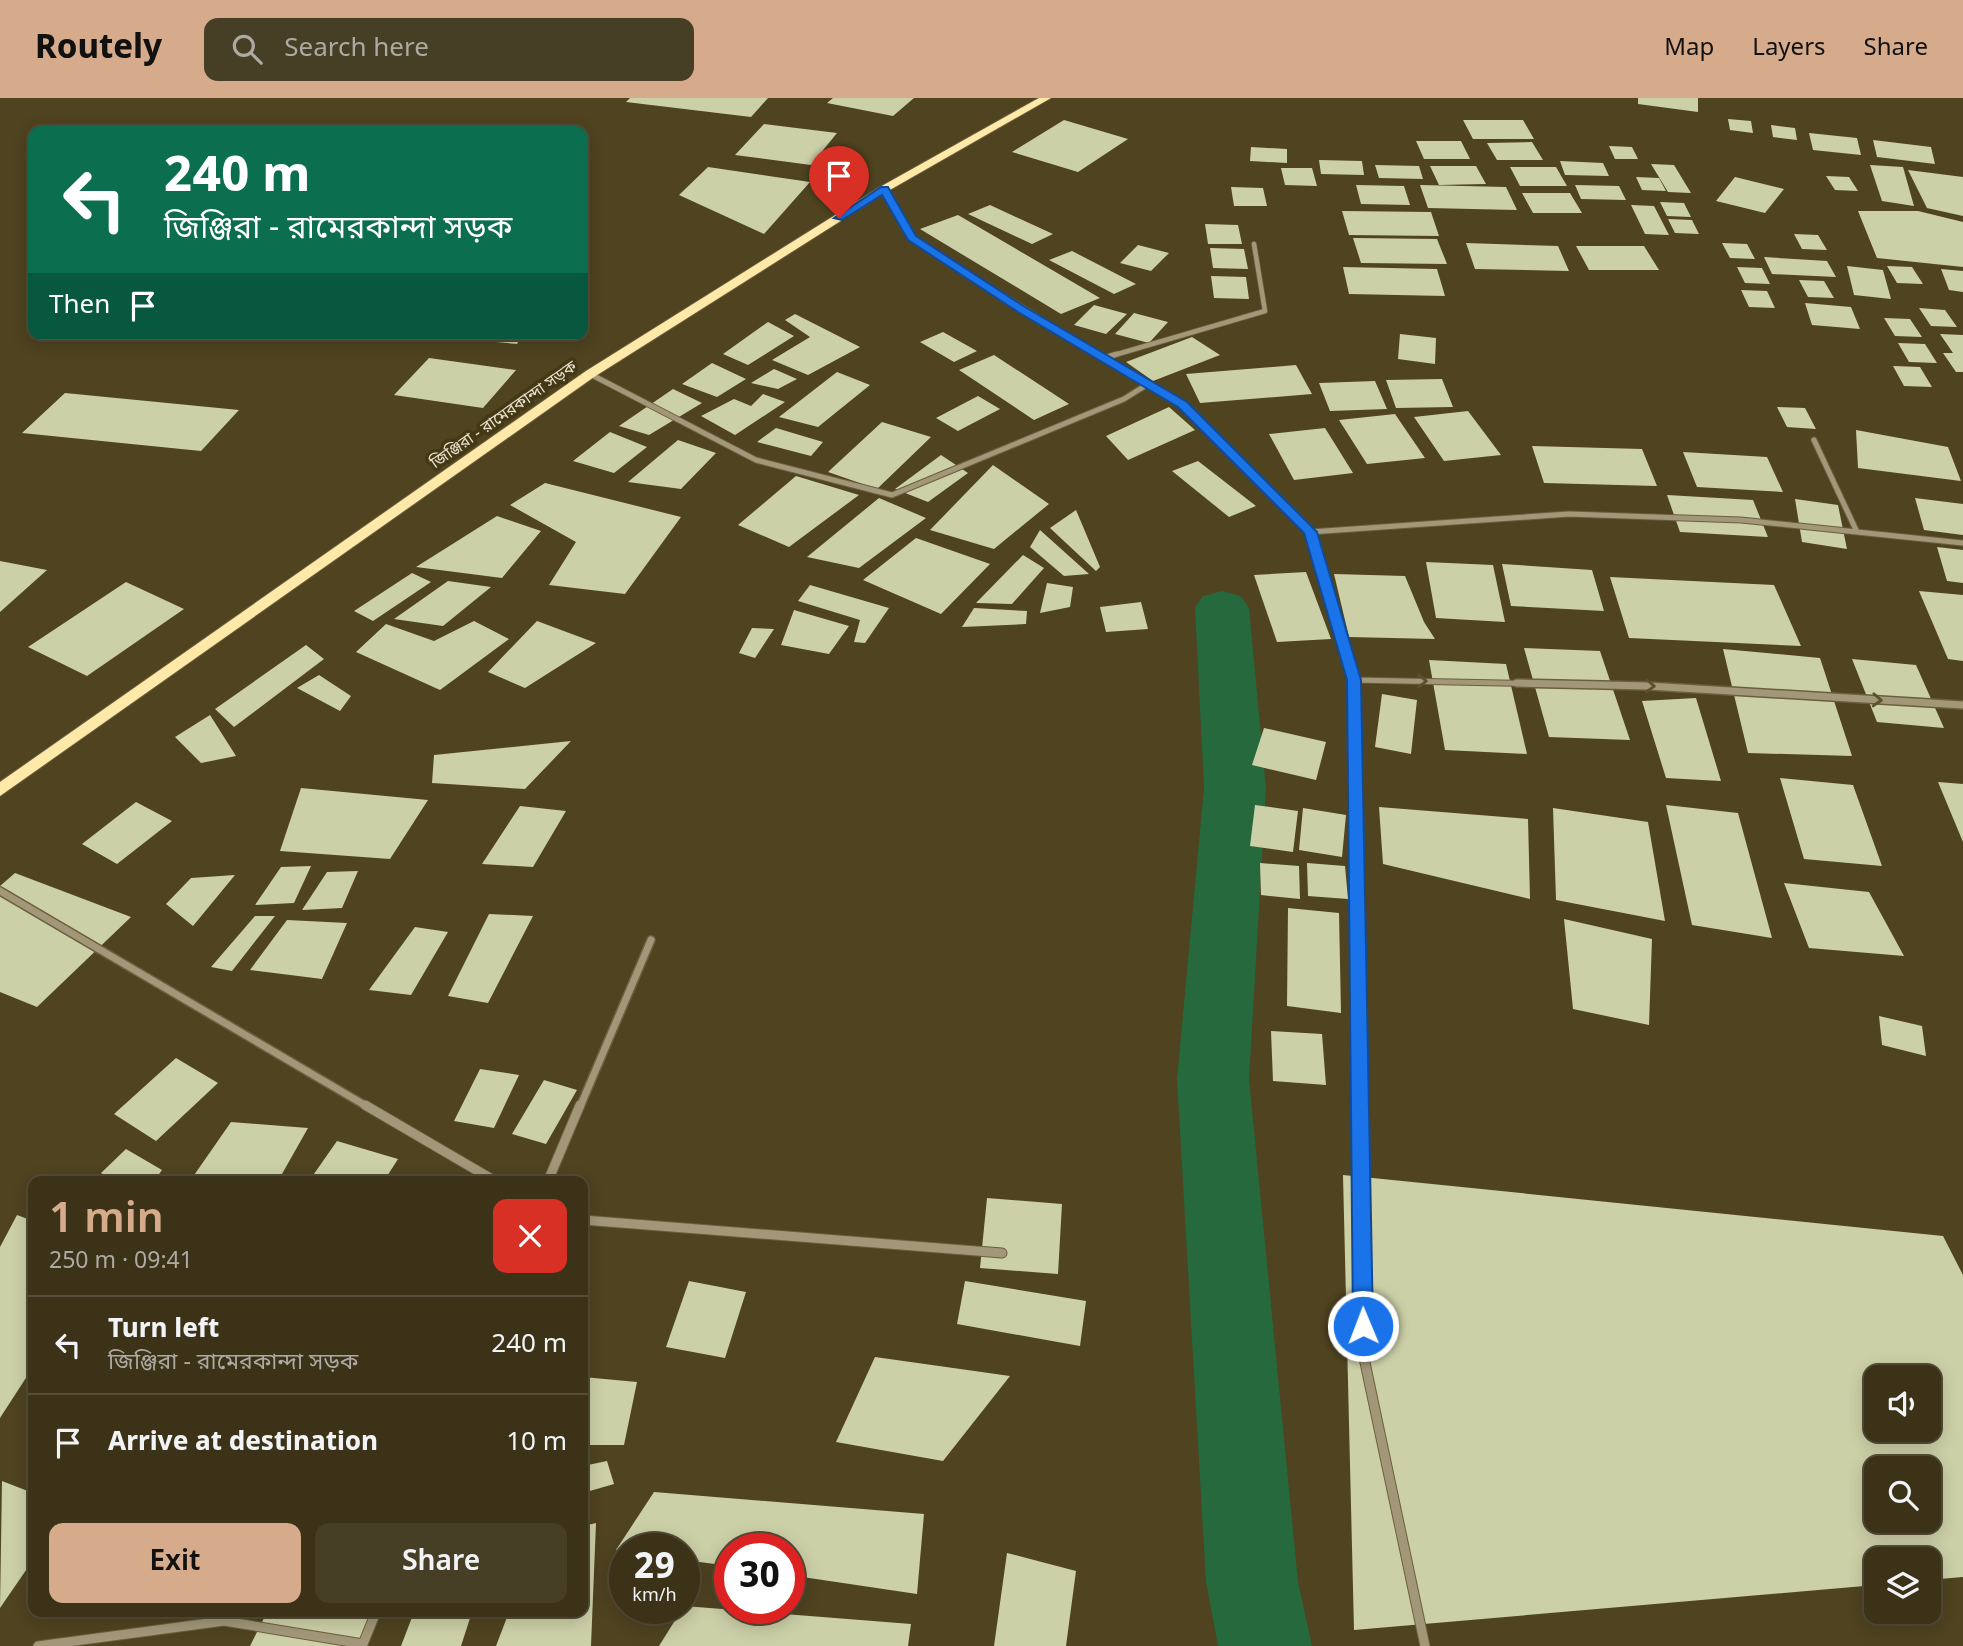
<!DOCTYPE html>
<html lang="en">
<head>
<meta charset="utf-8">
<style>
  :root { --surface:#3b3218; --page:#463e25; --text:#f1f3f6; --muted:#acaaa2; --line:#544d37; --accent:#d6ab8b }
  body { margin:0; font-family:Georgia,"Noto Sans Bengali",serif; background:var(--page); color:var(--text); height:100vh; display:flex; flex-direction:column; font-size:26px; white-space:nowrap }
  * { box-sizing:border-box; margin:0 }
  p { font-size:23px; color:var(--muted) }
  .icon { flex:none; width:38px; height:38px; fill:none; stroke:currentColor; stroke-width:2; stroke-linecap:round; stroke-linejoin:round }
  .map { position:relative; flex:1; overflow:hidden }
  .sheet { position:absolute; left:28px; top:1078px; width:560px; height:441px; display:flex; flex-direction:column; background:var(--surface); border-radius:14px; box-shadow:0 4px 18px #0003,0 0 0 2px var(--line) }
  .sheet>* { flex:none }
  .banner { position:absolute; left:28px; top:28px; width:560px; height:214px; border-radius:14px; box-shadow:0 4px 18px #0003,0 0 0 2px var(--line); background:#0b6e4f; color:#fff; overflow:hidden }
  .fabs { position:absolute; left:1864px; top:1267px; display:grid; gap:14px }
  .fabs a { display:grid; place-items:center; width:77px; height:77px; border-radius:14px; background:var(--surface); box-shadow:0 4px 18px #0003,0 0 0 2px var(--line); font-size:35px }
  .speed { position:absolute; left:609px; top:1435px; display:flex; gap:14px; font-size:35px; font-weight:700; text-align:center }
  .speed>* { display:grid; place-content:center; width:91px; height:91px; border-radius:50%; background:var(--surface); box-shadow:0 4px 18px #0003,0 0 0 2px var(--line); line-height:1 }
  .speed small { font-size:18px; font-weight:400 }
  .speed .limit { border:10px solid #d22; background:#fff; color:#111 }
  .pin { position:absolute; display:grid; place-items:center; width:60px; height:60px; color:#fff; margin:-72px -30px; border-radius:50% 50% 50% 0; rotate:-45deg; box-shadow:0 0 7px #0007 }
  .pin .icon { rotate:45deg }
  .me { position:absolute; width:77px; margin:-38px; rotate:359deg; stroke-linejoin:round; filter:drop-shadow(0 0 5px #0008) }
  .turn { display:flex; align-items:center; gap:24px; height:147px; padding:0 21px; font-size:32px }
  .turn .icon { width:91px; height:91px; stroke-width:2.5 }
  .turn b { display:block; font-size:49px; line-height:60px }
  .then { display:flex; align-items:center; height:66px; padding:0 21px; background:#0003; gap:14px; font-size:26px }
  .round { display:grid; place-items:center; flex:none; width:74px; height:74px; border-radius:14px; background:var(--page) }
  .overview { display:flex; align-items:center; justify-content:space-between; height:119px; padding:0 21px }
  h1 { font-size:42px; font-weight:600; line-height:52px; color:var(--accent) }
  .cta { display:flex; gap:14px; margin-top:auto; padding:14px 21px }
  .cta a { flex:1; height:80px; border-radius:14px; background:var(--accent); color:#111; font-size:28px; font-weight:600; line-height:80px; text-align:center }
  .cta a+a { background:var(--page); color:var(--text) }
  ul { padding:0; list-style:none }
  li { display:flex; align-items:center; gap:21px; height:98px; padding:0 21px; border-top:2px solid var(--line) }
  li div { flex:1 }
  li b { display:block; font-size:26px }
  li em { font-style:normal }
  header { display:flex; align-items:center; gap:42px; box-sizing:border-box; height:98px; padding:0 35px; background:var(--accent); color:#111 }
  header strong { font-size:33px }
  nav { display:flex; gap:38px; margin-inline-start:auto; font-size:24px }
  .search { width:490px; height:63px; background:var(--page); display:flex; align-items:center; gap:18px; box-sizing:border-box; padding:0 24px; border-radius:14px; color:var(--muted); font-size:26px }
  .map>svg:first-child { display:block }
  .lines { fill:none; stroke-linecap:round; stroke-linejoin:round }
  .canal { fill:#26693c; fill-rule:evenodd }
  .building { fill:#ccd0a7; fill-rule:evenodd }
  .street-far3-casing { stroke:#6b5f3f; stroke-width:6 }
  .street-far2-casing { stroke:#6b5f3f; stroke-width:7 }
  .street-far1-casing { stroke:#6b5f3f; stroke-width:10 }
  .street-casing { stroke:#6b5f3f; stroke-width:11 }
  .primary-casing { stroke:#6b5f3f; stroke-width:2 }
  .street-far3 { stroke:#a29779; stroke-width:4.5 }
  .street-far2 { stroke:#a29779; stroke-width:5 }
  .street-far1 { stroke:#a29779; stroke-width:7 }
  .street { stroke:#a29779; stroke-width:9 }
  .primary { fill:#ffe9a9; fill-rule:evenodd }
  .oneway { stroke:#5c502e }
  .route { fill:#1a73e8; stroke:#114b97; stroke-width:2 }
  .labels { text-anchor:middle; stroke-width:7; stroke-linejoin:round; paint-order:stroke }
  .far-street-label { font-size:16px; fill:#e8e1ce; stroke:#443915 }
</style>
</head>
<body>
<header>
<strong>Routely</strong>
<div class="search"><svg class="icon" aria-label="search" viewBox="0 0 24 24"><circle cx="10" cy="10" r="6"/><path d="M15 15l6 6"/></svg>Search here</div>
<nav><a>Map</a><a>Layers</a><a>Share</a></nav>
</header>
<div class="map">
<svg width="1963" height="1548" viewBox="0 0 1963 1548">
  <rect width="100%" height="100%" fill="#4f4320"/>
  <g class="lines">
    <!-- canal -->
    <path class="canal" d="M1222,493L1241,498L1249,510L1266,690L1249,981L1298,1484L1312,1548H1218L1206,1484L1177,981L1204,690L1195,510L1203,498Z"/>
  </g>
  <!-- building -->
  <path class="building" d="M630,0H768L751,19L626,4Z
    M833,0H914L893,18L827,5Z
    M1638,0H1698V14L1638,6Z
    M1728,21L1751,23L1753,35L1730,32Z
    M1064,22L1128,41L1078,74L1012,54Z
    M1463,22H1523L1534,41H1473Z
    M764,26L837,35L811,67L735,57Z
    M1771,27L1795,30L1797,42L1773,39Z
    M1809,35L1857,40L1861,57L1813,52Z
    M1873,42L1931,49L1935,66L1877,59Z
    M1416,43H1461L1470,61H1424Z
    M1532,44L1543,62H1497L1487,45Z
    M1609,48L1632,49L1638,61H1615Z
    M1251,49L1287,51V65L1250,63Z
    M1319,62L1362,63L1364,77L1321,76Z
    M1560,63L1603,65L1609,78L1565,77Z
    M1651,66L1674,67L1691,95L1668,94Z
    M1375,67L1419,68L1423,81L1379,80Z
    M1870,67L1903,69L1914,108L1882,103Z
    M1430,68H1476L1486,86L1439,87Z
    M708,69L810,84L764,136L679,97Z
    M1510,69H1556L1567,88H1520Z
    M1281,70H1312L1317,88L1285,87Z
    M1908,72L1963,79V118L1927,110Z
    M1826,78L1849,79L1858,93L1835,92Z
    M1636,79L1659,80L1666,93L1642,92Z
    M1735,79L1784,91L1765,115L1716,103Z
    M1356,87L1404,88L1410,107L1361,106Z
    M1420,87L1506,89L1517,112L1428,110Z
    M1575,87L1619,88L1626,102L1581,101Z
    M1231,89L1263,90L1267,108H1234Z
    M1522,95H1570L1582,115H1533Z
    M1660,104L1684,105L1691,119L1667,118Z
    M990,107L1053,136L1032,146L968,116Z
    M1631,107L1654,108L1669,137L1645,136Z
    M1342,113L1431,114L1439,138L1349,137Z
    M1858,113H1918L1963,124V169L1877,160Z
    M958,117L1100,200L1061,216L920,131Z
    M1668,121L1692,122L1699,136L1675,135Z
    M1205,126L1238,127L1242,146H1208Z
    M1794,136L1818,137L1827,152L1802,151Z
    M1353,140L1437,141L1447,166L1361,165Z
    M1466,145L1558,148L1569,173L1475,171Z
    M1722,145L1747,146L1755,161L1730,160Z
    M1138,147L1169,155L1151,173L1120,165Z
    M1576,148H1644L1659,172H1589Z
    M1210,150L1244,151L1248,171L1213,170Z
    M1072,153L1136,186L1114,196L1049,162Z
    M1764,159L1827,163L1836,179L1772,176Z
    M1847,168L1883,172L1891,201L1854,197Z
    M1887,168L1912,169L1923,186L1897,185Z
    M1343,169L1437,171L1445,198L1349,196Z
    M1737,169L1762,170L1770,186L1745,185Z
    M1941,171L1963,173V194L1949,192Z
    M1211,178L1246,179L1249,201L1214,200Z
    M1799,182L1824,183L1834,200L1808,199Z
    M1741,192L1767,193L1775,210L1749,209Z
    M1805,205L1851,209L1860,231L1812,227Z
    M1094,207L1127,216L1106,236L1074,227Z
    M1919,210L1945,212L1957,229L1931,228Z
    M1134,215L1168,224L1149,245L1115,236Z
    M795,216L860,249L808,277L772,262L810,239L785,222Z
    M1884,220L1910,221L1922,239L1895,238Z
    M768,224L794,238L748,267L723,256Z
    M943,234L977,253L954,264L920,244Z
    M406,236H523L517,246Z
    M1400,236L1436,240L1435,266L1398,261Z
    M1940,236L1963,237V274H1956L1943,255H1953Z
    M1192,239L1220,257L1153,283L1126,264Z
    M1898,245L1925,246L1937,265L1909,264Z
    M994,257L1069,306L1034,322L959,272Z
    M429,260L516,272L483,310L394,297Z
    M712,265L746,281L717,299L682,286Z
    M1296,267L1312,296L1200,305L1186,276Z
    M1893,268L1920,269L1932,289L1904,288Z
    M774,271L797,281L778,291L751,285Z
    M837,274L870,287L818,329L779,319Z
    M1442,281L1453,309L1396,310L1386,282Z
    M1375,283L1387,311L1330,313L1319,285Z
    M673,291L702,305L649,337L619,328Z
    M65,295L239,312L201,353L22,335Z
    M763,296L785,304L735,337L701,318L734,301L751,308Z
    M978,298L1000,311L958,333L936,320Z
    M1169,309L1195,332L1128,362L1106,338Z
    M1777,309L1805,310L1816,331L1787,329Z
    M1468,313L1501,357L1444,363L1414,319Z
    M1395,316L1425,360L1367,366L1339,322Z
    M882,324L931,339L877,391L828,374Z
    M776,330L823,344L811,358L757,344Z
    M1325,330L1353,375L1294,382L1269,336Z
    M1856,332L1948,349L1961,383L1858,370Z
    M610,334L647,349L614,375L573,363Z
    M678,342L716,355L681,391L628,384Z
    M1532,348L1642,351L1657,388L1544,385Z
    M1683,354L1767,359L1783,394L1697,389Z
    M941,357L968,375L928,404L895,391Z
    M1198,363L1256,408L1229,419L1172,373Z
    M993,367L1049,406L994,451L930,432Z
    M796,378L859,397L789,449L738,427Z
    M545,385L681,419L625,496L549,487L576,444L510,407Z
    M1667,397L1753,402L1768,439L1680,434Z
    M879,400L926,420L859,470L807,459Z
    M1915,400L1963,406V437L1924,432Z
    M1795,401L1838,407L1847,451L1802,444Z
    M1076,412L1100,469L1096,473L1050,430Z
    M497,418L541,433L502,480L416,469Z
    M1040,432L1089,476L1064,478L1030,449Z
    M916,440L990,466L941,516L863,482Z
    M1937,449L1963,452V485L1947,483Z
    M1023,457L1044,470L1012,506L976,505Z
    M0,463L47,472L0,514Z
    M1426,464L1493,467L1505,524L1436,520Z
    M1502,466L1592,472L1604,513L1511,508Z
    M1306,474L1331,541L1277,544L1254,477Z
    M412,475L431,484L373,523L354,513Z
    M1334,476L1405,478L1424,524L1435,541L1349,539Z
    M1610,479L1774,487L1801,548L1629,540Z
    M448,483L491,489L443,528L394,521Z
    M126,484L184,511L87,578L28,549Z
    M1047,485L1073,489L1070,509L1040,515Z
    M810,487L889,510L865,545L854,544L860,522L798,503Z
    M1919,493L1963,497V563L1948,561Z
    M1141,504L1148,531L1106,534L1100,509Z
    M974,510L1027,513L1026,526L962,529Z
    M794,512L849,528L829,556L781,547Z
    M474,523L509,541L440,592L356,554L386,526L434,543Z
    M537,523L596,545L525,590L488,574Z
    M752,530L774,531L755,560L739,555Z
    M306,547L324,561L234,629L215,611Z
    M1524,550L1600,553L1630,642L1549,639Z
    M1723,551L1820,560L1852,658L1748,655Z
    M1852,561L1916,567L1944,630L1877,624Z
    M1429,562L1506,566L1527,656L1445,652Z
    M319,577L351,598L340,613L297,590Z
    M1382,596L1417,602L1411,656L1375,649Z
    M1696,600L1721,683L1666,680L1642,603Z
    M210,617L236,658L201,665L175,639Z
    M1264,630L1326,644L1316,682L1252,667Z
    M571,643L525,691L432,685L434,657Z
    M1780,680L1853,687L1882,768L1804,761Z
    M1938,684L1963,686V744Z
    M301,690L428,702L390,761L280,753Z
    M136,704L172,723L117,766L82,746Z
    M1255,707L1298,713L1293,754L1250,748Z
    M1666,707L1738,715L1772,840L1692,827Z
    M520,708L566,713L533,769L482,766Z
    M1379,709L1528,721L1530,801L1383,766Z
    M1303,710L1346,717L1342,759L1299,752Z
    M1553,710L1648,724L1665,823L1556,802Z
    M1260,765L1299,768L1300,801L1261,797Z
    M1307,765L1345,768L1348,801L1308,798Z
    M311,768L294,805L255,807L281,769Z
    M358,773L342,810L302,812L327,774Z
    M15,775L131,819L37,909L0,894V788Z
    M235,777L193,828L166,806L191,780Z
    M1784,785L1869,794L1904,858L1809,850Z
    M1288,810L1339,815L1341,915L1287,908Z
    M489,816L533,818L488,905L448,898Z
    M255,818H275L232,873L211,869Z
    M1564,821L1652,841L1649,927L1573,911Z
    M287,822L347,825L322,881L250,872Z
    M415,829L448,834L411,897L369,892Z
    M1879,918L1922,928L1926,958L1882,947Z
    M1271,933L1322,936L1326,987L1273,983Z
    M176,960L218,985L156,1043L114,1016Z
    M480,971L519,977L494,1030L454,1023Z
    M544,982L577,992L546,1046L512,1036Z
    M231,1024L308,1030L278,1083H190Z
    M337,1043L398,1061L384,1083H309Z
    M126,1051L162,1072L154,1083H113L101,1075Z
    M1343,1077L1943,1138L1963,1177V1479L1928,1482V1461H1876V1487L1354,1532ZM1876,1279H1928V1332H1876ZM1876,1370H1928V1423H1876Z
    M987,1100L1062,1106L1058,1176L980,1170Z
    M17,1117L33,1123V1269L0,1320V1149Z
    M689,1183L746,1194L725,1260L666,1249Z
    M965,1183L1086,1203L1080,1248L957,1226Z
    M875,1259L1010,1278L943,1363L836,1344Z
    M583,1279L637,1284L624,1347H583Z
    M607,1363L614,1386L583,1395V1368Z
    M2,1383L33,1395V1462L0,1510Z
    M654,1394L924,1416L917,1496L789,1477V1451H730V1468L684,1462V1451L616,1452Z
    M596,1425L591,1548H496L509,1514H583V1428Z
    M1007,1455L1076,1473L1066,1548H994Z
    M684,1508L911,1526L908,1548H659Z
    M267,1514H372L357,1548H250Z
    M414,1514H472L461,1548H401Z"/>
  <g class="lines">
    <defs>
      <path id="street-far3" d="M884,91L912,140L1100,258
        M1111,258L1265,213L1254,146"/>
      <path id="street-far2" d="M1097,256L1182,307L1310,434L1354,587
        M1104,260L1117,256
        M590,276L756,362L892,397L1124,301L1148,286
        M1310,434L1569,416L1741,422L1857,434L1814,342
        M1857,434L1963,445
        M1354,582L1603,587"/>
      <path id="street-far1" d="M1354,585L1360,1009
        M1517,585L1648,588L1963,607
        M0,793L368,1009
        M580,1009L651,842"/>
      <path id="street" d="M365,1007L495,1083
        M1360,1007L1363,1255L1425,1548
        M548,1083L580,1007
        M583,1122L1002,1155
        M38,1548L224,1523L363,1546L376,1514"/>
      <path id="primary" d="M1039,0H1051L888,93L594,279L0,698V684L586,273L880,89Z"/>
    </defs>
    <!-- street-far3 casing -->
    <use href="#street-far3" class="street-far3-casing"/>
    <!-- street-far2 casing -->
    <use href="#street-far2" class="street-far2-casing"/>
    <!-- street-far1 casing -->
    <use href="#street-far1" class="street-far1-casing"/>
    <!-- street casing -->
    <use href="#street" class="street-casing"/>
    <!-- primary casing -->
    <use href="#primary" class="primary-casing"/>
    <!-- street-far3 -->
    <use href="#street-far3" class="street-far3"/>
    <!-- street-far2 -->
    <use href="#street-far2" class="street-far2"/>
    <!-- street-far1 -->
    <use href="#street-far1" class="street-far1"/>
    <!-- street -->
    <use href="#street" class="street"/>
    <!-- primary -->
    <use href="#primary" class="primary"/>
  </g>
  <!-- one-way arrows -->
  <defs><path id="oneway-chevron" d="M-2-3.5L2.5 0L-2 3.5" fill="none" stroke-width="1.6" stroke-linecap="round" stroke-linejoin="round" transform="scale(1.75)"/></defs>
  <g class="oneway">
    <use href="#oneway-chevron" transform="translate(1422 583) rotate(1)"/>
    <use href="#oneway-chevron" transform="translate(1650 588) rotate(2)"/>
    <use href="#oneway-chevron" transform="translate(1877 602) rotate(3)"/>
  </g>
  <!-- route -->
  <path class="route" d="M881,89H888L916,138L1025,209L1187,304L1317,434L1361,582L1373,1228L1370,1235L1363,1238L1356,1235L1353,1228L1347,582L1304,435L1178,309L1018,214L908,142L882,97L842,122L834,120Z"/>
  <g class="labels">
    <!-- far-street labels -->
    <g class="far-street-label">
      <text transform="translate(503 316) rotate(-35)" y="6">জিঞ্জিরা - রামেরকান্দা সড়ক</text>
    </g>
  </g>
</svg>
<div class="fabs">
<a><svg class="icon" aria-label="sound" viewBox="0 0 24 24"><path d="M4 9h4l5-4v14l-5-4H4zM17 9q2 3 0 6"/></svg></a>
<a><svg class="icon" aria-label="search" viewBox="0 0 24 24"><circle cx="10" cy="10" r="6"/><path d="M15 15l6 6"/></svg></a>
<a><svg class="icon" aria-label="layers" viewBox="0 0 24 24"><path d="M12 4l9 5-9 5-9-5zM3 14l9 5 9-5"/></svg></a>
</div>
<div class="speed"><div>29<small>km/h</small></div><div class="limit">30</div></div>
<div class="pin" style="left:839px;top:120px;background:#d93025"><svg class="icon" aria-label="arrive" viewBox="0 0 24 24"><path d="M6 21V4h12l-3 4 3 4H6"/></svg></div>
<svg class="me" style="left:1363px;top:1228px" viewBox="-20 -20 40 40"><circle r="17" fill="#1a73e8" stroke="#fff" stroke-width="3"/><path d="M0-11L8 9 0 5-8 9z" fill="#fff"/></svg>
<div class="banner">
<div class="turn"><svg class="icon" aria-label="left" viewBox="0 0 24 24"><path d="M17 20v-9H6M10 6l-5 5 5 5"/></svg><div><b>240 m</b>জিঞ্জিরা - রামেরকান্দা সড়ক</div></div>
<div class="then">Then<svg class="icon" aria-label="arrive" viewBox="0 0 24 24"><path d="M6 21V4h12l-3 4 3 4H6"/></svg></div>
</div>
<section class="sheet">
<div class="overview"><div><h1>1 min</h1><p>250 m · 09:41</p></div><a class="round" style="background:#d93025;color:#fff"><svg class="icon" aria-label="close" viewBox="0 0 24 24"><path d="M6 6l12 12M18 6L6 18"/></svg></a></div>
<ul>
<li><svg class="icon" aria-label="left" viewBox="0 0 24 24"><path d="M17 20v-9H6M10 6l-5 5 5 5"/></svg><div><b>Turn left</b><p>জিঞ্জিরা - রামেরকান্দা সড়ক</p></div><em>240 m</em></li>
<li><svg class="icon" aria-label="arrive" viewBox="0 0 24 24"><path d="M6 21V4h12l-3 4 3 4H6"/></svg><div><b>Arrive at destination</b></div><em>10 m</em></li>
</ul>
<div class="cta"><a>Exit</a><a>Share</a></div>
</section>
</div>
</body>
</html>
